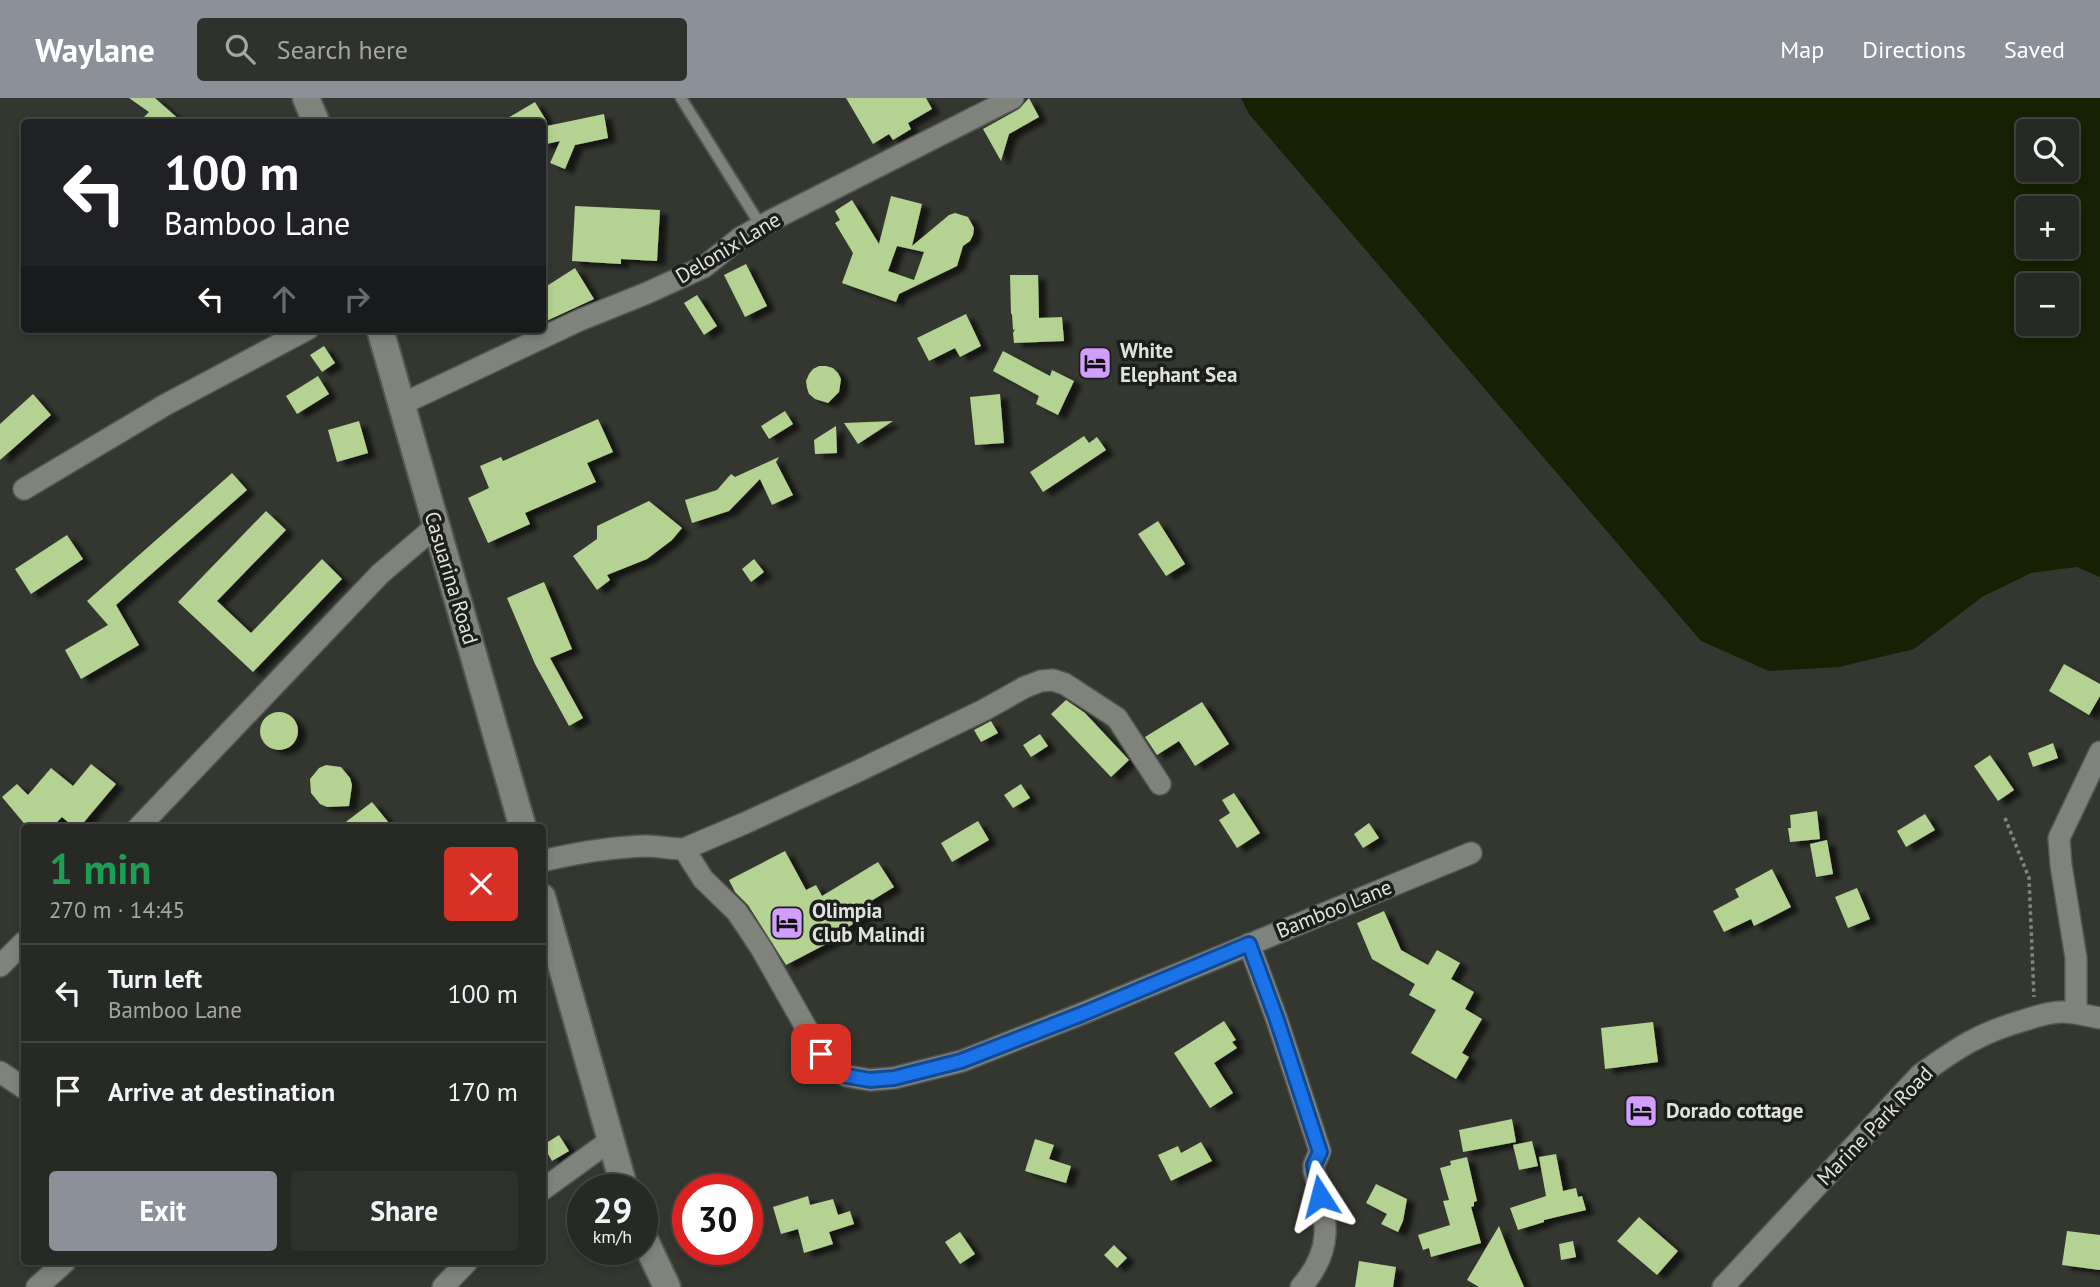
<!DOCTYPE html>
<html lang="en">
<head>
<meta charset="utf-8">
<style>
  :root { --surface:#272924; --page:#2f312c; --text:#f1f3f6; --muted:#a4a6a6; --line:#434541; --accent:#8c9099 }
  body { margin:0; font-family:"PT Sans",sans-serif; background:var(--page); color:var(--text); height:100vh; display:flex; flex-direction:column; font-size:26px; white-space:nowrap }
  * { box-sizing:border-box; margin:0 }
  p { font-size:23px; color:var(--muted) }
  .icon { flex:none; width:38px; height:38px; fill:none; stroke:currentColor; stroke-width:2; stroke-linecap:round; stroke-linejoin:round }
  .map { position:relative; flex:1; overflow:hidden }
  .panel { position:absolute; left:21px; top:726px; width:525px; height:441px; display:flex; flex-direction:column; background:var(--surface); border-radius:7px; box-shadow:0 4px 10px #0003,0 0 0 2px var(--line) }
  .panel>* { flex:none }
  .top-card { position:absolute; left:21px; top:21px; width:525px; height:214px; border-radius:7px; box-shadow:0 4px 10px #0003,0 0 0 2px var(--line); background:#202124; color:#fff; overflow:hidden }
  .controls { position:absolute; left:2016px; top:21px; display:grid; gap:14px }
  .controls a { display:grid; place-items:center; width:63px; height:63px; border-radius:7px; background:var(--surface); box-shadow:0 4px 10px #0003,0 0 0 2px var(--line); font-size:35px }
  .speed { position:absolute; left:567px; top:1076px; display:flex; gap:14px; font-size:35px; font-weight:700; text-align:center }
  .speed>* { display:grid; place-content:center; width:91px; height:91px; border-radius:50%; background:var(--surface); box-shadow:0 4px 10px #0003,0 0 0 2px var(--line); line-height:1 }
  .speed small { font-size:18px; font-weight:400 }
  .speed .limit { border:10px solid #d22; background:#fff; color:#111 }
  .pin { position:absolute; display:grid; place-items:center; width:60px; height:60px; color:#fff; margin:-30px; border-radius:14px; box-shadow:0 4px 10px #0006 }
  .me { position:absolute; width:77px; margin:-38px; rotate:351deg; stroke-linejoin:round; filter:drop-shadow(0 0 5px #0008) }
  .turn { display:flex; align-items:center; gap:24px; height:147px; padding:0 28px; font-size:32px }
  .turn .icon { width:91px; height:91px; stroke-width:2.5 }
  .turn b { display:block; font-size:49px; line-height:60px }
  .lanes { display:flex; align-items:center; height:66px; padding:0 28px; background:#0003; justify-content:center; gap:35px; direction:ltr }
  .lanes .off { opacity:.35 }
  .round { display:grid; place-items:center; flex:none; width:74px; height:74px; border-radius:7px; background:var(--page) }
  .overview { display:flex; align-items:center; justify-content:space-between; height:119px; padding:0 28px }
  h1 { font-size:42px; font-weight:700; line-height:52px; color:#1e9e55 }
  .cta { display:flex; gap:14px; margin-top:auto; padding:14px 28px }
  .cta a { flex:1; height:80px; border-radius:7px; background:var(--accent); color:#fff; font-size:28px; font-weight:700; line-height:80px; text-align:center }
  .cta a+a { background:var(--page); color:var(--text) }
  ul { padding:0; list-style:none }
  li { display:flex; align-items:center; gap:21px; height:98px; padding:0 28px; border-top:2px solid var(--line) }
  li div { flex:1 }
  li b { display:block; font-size:26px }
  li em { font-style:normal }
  header { display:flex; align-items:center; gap:42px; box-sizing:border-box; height:98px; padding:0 35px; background:var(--accent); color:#fff }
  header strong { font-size:33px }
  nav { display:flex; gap:38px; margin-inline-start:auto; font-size:24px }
  .search { width:490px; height:63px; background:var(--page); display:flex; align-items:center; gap:18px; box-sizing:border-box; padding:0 24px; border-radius:7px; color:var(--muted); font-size:26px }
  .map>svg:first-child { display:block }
  .water { fill:#152102; fill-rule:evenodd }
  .building { fill:#b4d291; fill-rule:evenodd; filter:url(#shadow) }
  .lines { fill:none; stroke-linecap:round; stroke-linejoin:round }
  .service-casing { stroke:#525550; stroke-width:14 }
  .minor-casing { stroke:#525550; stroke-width:24 }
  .tertiary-casing { stroke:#525550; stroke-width:30 }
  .path { stroke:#838680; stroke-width:3.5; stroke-dasharray:3.5 3.5; stroke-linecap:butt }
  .service { stroke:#7f837c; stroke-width:10 }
  .minor { stroke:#7f837c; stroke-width:21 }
  .tertiary { stroke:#7f837c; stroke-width:26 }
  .route-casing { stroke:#114b97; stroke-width:18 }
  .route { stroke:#1a73e8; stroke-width:12 }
  .labels { text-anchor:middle; stroke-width:7; stroke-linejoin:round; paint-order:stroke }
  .street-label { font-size:21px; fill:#e1e3df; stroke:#1c1e1b }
  .poi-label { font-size:21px; font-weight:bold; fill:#e1e3df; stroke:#1c1e1b; text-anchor:start }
</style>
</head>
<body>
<header>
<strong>Waylane</strong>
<div class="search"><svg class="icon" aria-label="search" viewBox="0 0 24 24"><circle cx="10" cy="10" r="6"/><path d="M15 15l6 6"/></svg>Search here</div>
<nav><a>Map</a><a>Directions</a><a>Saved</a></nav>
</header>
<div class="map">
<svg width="2100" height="1189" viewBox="0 0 2100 1189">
  <defs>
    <filter id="shadow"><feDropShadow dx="8" dy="4.5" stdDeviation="2" flood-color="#0009"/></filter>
  </defs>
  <rect width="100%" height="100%" fill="#343730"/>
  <!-- water -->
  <path class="water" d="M1241,0H2100V479L2077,469L2031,475L1982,499L1914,551L1839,569L1769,573L1701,543L1249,16ZM2028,33H2067V72H2028ZM2028,110H2067V149H2028ZM2028,187H2067V226H2028Z"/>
  <!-- building -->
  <path class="building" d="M129,0H155L182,24H139L149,14Z
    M846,0H926L932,11L908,25L911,31L893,42L889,36L873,46Z
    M1029,0L1039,19L1009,36L1001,63L983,31L1019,11Z
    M535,4L547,24H501Z
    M604,16L608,40L575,47L565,71L550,65L560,43L542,47V29Z
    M891,98L922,106L912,148L949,117L955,115L968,119L974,130L973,137L970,143L963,148L957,168L899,196L896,204L842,185L853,155L835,125L840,122L835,113L852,102L879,146ZM897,148L924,154L914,182L888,173Z
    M575,108L660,112L657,163L621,161V166L572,163Z
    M746,166L767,208L745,219L724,177Z
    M575,170L594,201L542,225V191Z
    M1010,177H1038L1039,220L1062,219L1064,243L1014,245L1013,235L1015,231L1013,232L1012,216H1011Z
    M697,197L717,228L704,237L684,205Z
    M966,216L981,248L960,259L955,250L929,263L917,240Z
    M324,248L335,265L322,274L310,257Z
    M1003,253L1050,278L1052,272L1074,283L1058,317L1036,306L1039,298L993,273Z
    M819,268H826L833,270L838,275L841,281L839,294L828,305L815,301L809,296L807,290L806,283L809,276L813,271Z
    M318,278L329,296L297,316L286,298Z
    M33,296L51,317L0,362V326Z
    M1000,296L1004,345L975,347L970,299Z
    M785,313L793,326L769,341L761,328Z
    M598,321L613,354L587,365L596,384L525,415L530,426L488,445L468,400L489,390L480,368L501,359L503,363Z
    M359,323L368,355L337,364L328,332Z
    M893,323L858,346L844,325Z
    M836,328L837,355L815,356L814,342Z
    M1084,338L1089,345L1097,339L1106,352L1043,394L1030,374Z
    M779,359L776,364L793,397L772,407L760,381L729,413L692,425L685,402L717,392L731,376L735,379Z
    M232,375L247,392L116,507L139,547L81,581L65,552L108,527L87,503Z
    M649,403L682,430L672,442L647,461L607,477L610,482L597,492L573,458L597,441V428Z
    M266,413L286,432L217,503L251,535L322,461L342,481L253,574L178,504Z
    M1158,423L1185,466L1166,478L1138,436Z
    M67,437L83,461L31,496L15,471Z
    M754,461L764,474L751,484L742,471Z
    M544,484L572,551L550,560L583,620L569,628L535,566L507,500Z
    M2064,566L2100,586V598L2089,617L2049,593Z
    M1066,602L1085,615L1129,662L1111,679L1051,616Z
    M1202,604L1229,646L1195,668L1179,643L1157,657L1145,639Z
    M260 633a19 19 0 1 1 38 0a19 19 0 1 1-38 0Z
    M991,623L998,635L981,644L974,632Z
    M1040,636L1048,648L1031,659L1023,647Z
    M2053,645L2058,660L2033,669L2028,655Z
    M1990,657L2014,692L1998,703L1974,668Z
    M91,666L116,686L79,730H75L62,719L51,730H28L2,699L17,686L28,697L51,670L73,688Z
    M326,667L341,669L350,680L352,687L349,708L327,709L320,706L311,695L310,681L319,670Z
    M1021,686L1030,700L1013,710L1004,697Z
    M1234,695L1260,735L1237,750L1219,722L1230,715L1222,702Z
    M372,704L393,730H338Z
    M1817,713L1820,741L1790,744L1788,730H1791L1790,717Z
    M1925,716L1935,732L1906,749L1897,733Z
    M978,723L989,742L952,764L941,745Z
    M1369,725L1379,740L1363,750L1354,736Z
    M1827,742L1833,776L1816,779L1810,746Z
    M785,753L806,792L816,787L822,798L878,764L894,789L858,811L863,819L831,841L832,843L786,867L748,807L735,794L729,782Z
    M1772,771L1791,809L1754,828L1751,821L1724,834L1713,813L1739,799L1735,791Z
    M1857,790L1870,821L1848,830L1835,799Z
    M1384,813L1401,852L1428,867L1437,852L1460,865L1451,881L1474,894L1465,911L1482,921L1462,955L1469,959L1456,981L1411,955L1436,912L1409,897L1415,886L1372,861L1357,825Z
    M1224,923L1236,942L1232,944L1237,950L1214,965L1233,995L1210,1010L1174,955Z
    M1653,924L1658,964L1605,971L1601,930Z
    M1512,1021L1516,1044L1463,1054L1459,1032Z
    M559,1037L569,1053L552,1063L543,1047Z
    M1035,1041L1054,1047L1049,1061L1071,1068L1066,1085L1025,1073Z
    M1532,1043L1538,1068L1519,1072L1513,1047Z
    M1201,1044L1212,1063L1171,1083L1158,1057L1178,1048L1181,1055Z
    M1556,1056L1563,1093L1576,1090L1578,1099L1582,1098L1586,1112L1544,1122V1124L1518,1132L1510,1110L1546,1098L1539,1059Z
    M1467,1059L1477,1103L1474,1104V1108L1471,1109L1481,1145L1431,1159L1429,1150L1423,1152L1418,1137L1450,1127L1443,1103L1449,1102L1440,1070L1451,1067L1450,1063Z
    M1376,1086L1407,1101L1403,1123L1398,1134L1381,1126L1387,1116L1366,1105Z
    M808,1098L810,1107L833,1101L838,1117L850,1113L854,1126L829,1134L833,1146L804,1155L798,1131L781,1136L773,1109Z
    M1639,1119L1678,1153L1657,1177L1617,1143Z
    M1499,1128L1510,1157L1524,1189H1479L1467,1182Z
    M2067,1133L2100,1137V1172L2062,1167Z
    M960,1134L975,1156L960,1166L945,1144Z
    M1573,1143L1576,1159L1561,1162L1559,1146Z
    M1114,1147L1127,1160L1117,1170L1104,1157Z
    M1359,1163L1396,1169L1393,1189H1355Z"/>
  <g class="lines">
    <defs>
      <path id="service" d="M681,0L761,128"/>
      <path id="minor" d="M400,307L580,222L647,195L704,169L740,140L772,122L1013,0
        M24,391L165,307L308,231
        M138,730L380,476L435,429
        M684,751L745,725L856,674L984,612L1025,589L1041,583L1053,582L1065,586L1117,620L1160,686
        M542,763C576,755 611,749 646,748C658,748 671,751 684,751L703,781L737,814L761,850L821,956L834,971L847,978L870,982L894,980L962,963L1081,916L1471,755
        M1249,846L1277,922L1320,1053L1314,1067V1073C1326,1120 1336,1149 1301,1189
        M0,868L24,844
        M2076,915V860L2061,767L2059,740L2100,654
        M0,974L24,990
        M542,1092L611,1042
        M37,1189L65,1164
        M443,1189L467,1164
        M1723,1189L1920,977C1958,949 1980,935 2025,922C2037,918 2050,914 2062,914C2075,914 2088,918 2100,920"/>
      <path id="tertiary" d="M306,0L316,24
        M380,231L523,730
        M542,799L625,1092
        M642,1136L667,1189"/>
    </defs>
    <!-- service casing -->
    <use href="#service" class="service-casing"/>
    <!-- minor casing -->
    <use href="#minor" class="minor-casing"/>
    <!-- tertiary casing -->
    <use href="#tertiary" class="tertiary-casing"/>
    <!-- path -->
    <path class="path" d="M2005,720L2029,780L2034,899"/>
    <!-- service -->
    <use href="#service" class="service"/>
    <!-- minor -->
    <use href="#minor" class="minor"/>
    <!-- tertiary -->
    <use href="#tertiary" class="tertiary"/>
  </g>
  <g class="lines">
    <defs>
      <path id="route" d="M821,956L834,971L847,978L870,982L894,980L961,963L1082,916L1249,846L1277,922L1320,1054L1314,1067L1320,1098"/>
    </defs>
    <!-- route casing -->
    <use href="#route" class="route-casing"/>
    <!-- route -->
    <use href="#route" class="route"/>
  </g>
  <!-- icons -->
  <defs>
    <symbol id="hotel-square" viewBox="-11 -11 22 22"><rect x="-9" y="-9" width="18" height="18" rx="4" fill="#d19dfe" stroke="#1c1e1b"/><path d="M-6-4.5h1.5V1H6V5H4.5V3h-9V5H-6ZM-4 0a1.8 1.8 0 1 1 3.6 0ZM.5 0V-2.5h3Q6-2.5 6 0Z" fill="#111"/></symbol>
  </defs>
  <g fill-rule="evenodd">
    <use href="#hotel-square" x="1076" y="246" width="38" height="38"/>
    <use href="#hotel-square" x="768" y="806" width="38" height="38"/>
    <use href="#hotel-square" x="1622" y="994" width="38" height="38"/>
  </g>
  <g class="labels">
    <!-- street labels -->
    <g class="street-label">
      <text transform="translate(728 150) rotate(-31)" y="7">Delonix Lane</text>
      <text transform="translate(451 480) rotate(73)" y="7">Casuarina Road</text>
      <text transform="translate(1334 811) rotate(-22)" y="7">Bamboo Lane</text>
      <text transform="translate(1875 1028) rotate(-46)" y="7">Marine Park Road</text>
    </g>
    <!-- poi labels -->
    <g class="poi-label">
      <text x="1120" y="260">White<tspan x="1120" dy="24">Elephant Sea</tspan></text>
      <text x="812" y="820">Olimpia<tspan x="812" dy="24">Club Malindi</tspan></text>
      <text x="1666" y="1020">Dorado cottage</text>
    </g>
  </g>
</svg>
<div class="controls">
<a><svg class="icon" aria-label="search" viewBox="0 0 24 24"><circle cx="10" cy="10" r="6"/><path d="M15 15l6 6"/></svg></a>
<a>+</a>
<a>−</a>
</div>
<div class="speed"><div>29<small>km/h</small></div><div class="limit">30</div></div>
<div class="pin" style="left:821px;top:956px;background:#d93025"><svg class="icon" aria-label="arrive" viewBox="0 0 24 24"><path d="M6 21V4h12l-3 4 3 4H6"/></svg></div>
<svg class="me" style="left:1320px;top:1098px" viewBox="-20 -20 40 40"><path d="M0-17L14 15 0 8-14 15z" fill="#1a73e8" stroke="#fff" stroke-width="4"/></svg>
<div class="top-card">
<div class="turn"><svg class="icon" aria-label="left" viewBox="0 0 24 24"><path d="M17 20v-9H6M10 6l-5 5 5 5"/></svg><div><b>100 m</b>Bamboo Lane</div></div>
<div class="lanes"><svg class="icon" aria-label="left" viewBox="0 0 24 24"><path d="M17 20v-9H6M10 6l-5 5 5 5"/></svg><svg class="icon off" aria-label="ahead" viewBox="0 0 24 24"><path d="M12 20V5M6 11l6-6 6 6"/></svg><svg class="icon off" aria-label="right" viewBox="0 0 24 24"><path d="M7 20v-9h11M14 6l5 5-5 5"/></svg></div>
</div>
<section class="panel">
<div class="overview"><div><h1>1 min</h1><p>270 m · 14:45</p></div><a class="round" style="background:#d93025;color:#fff"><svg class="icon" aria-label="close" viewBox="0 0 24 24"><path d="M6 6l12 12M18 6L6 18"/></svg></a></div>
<ul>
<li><svg class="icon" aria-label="left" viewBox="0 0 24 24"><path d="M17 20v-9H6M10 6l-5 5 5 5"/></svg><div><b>Turn left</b><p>Bamboo Lane</p></div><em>100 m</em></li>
<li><svg class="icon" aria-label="arrive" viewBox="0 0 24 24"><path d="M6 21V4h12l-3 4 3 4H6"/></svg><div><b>Arrive at destination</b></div><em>170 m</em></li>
</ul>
<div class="cta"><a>Exit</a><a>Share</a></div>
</section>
</div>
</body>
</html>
